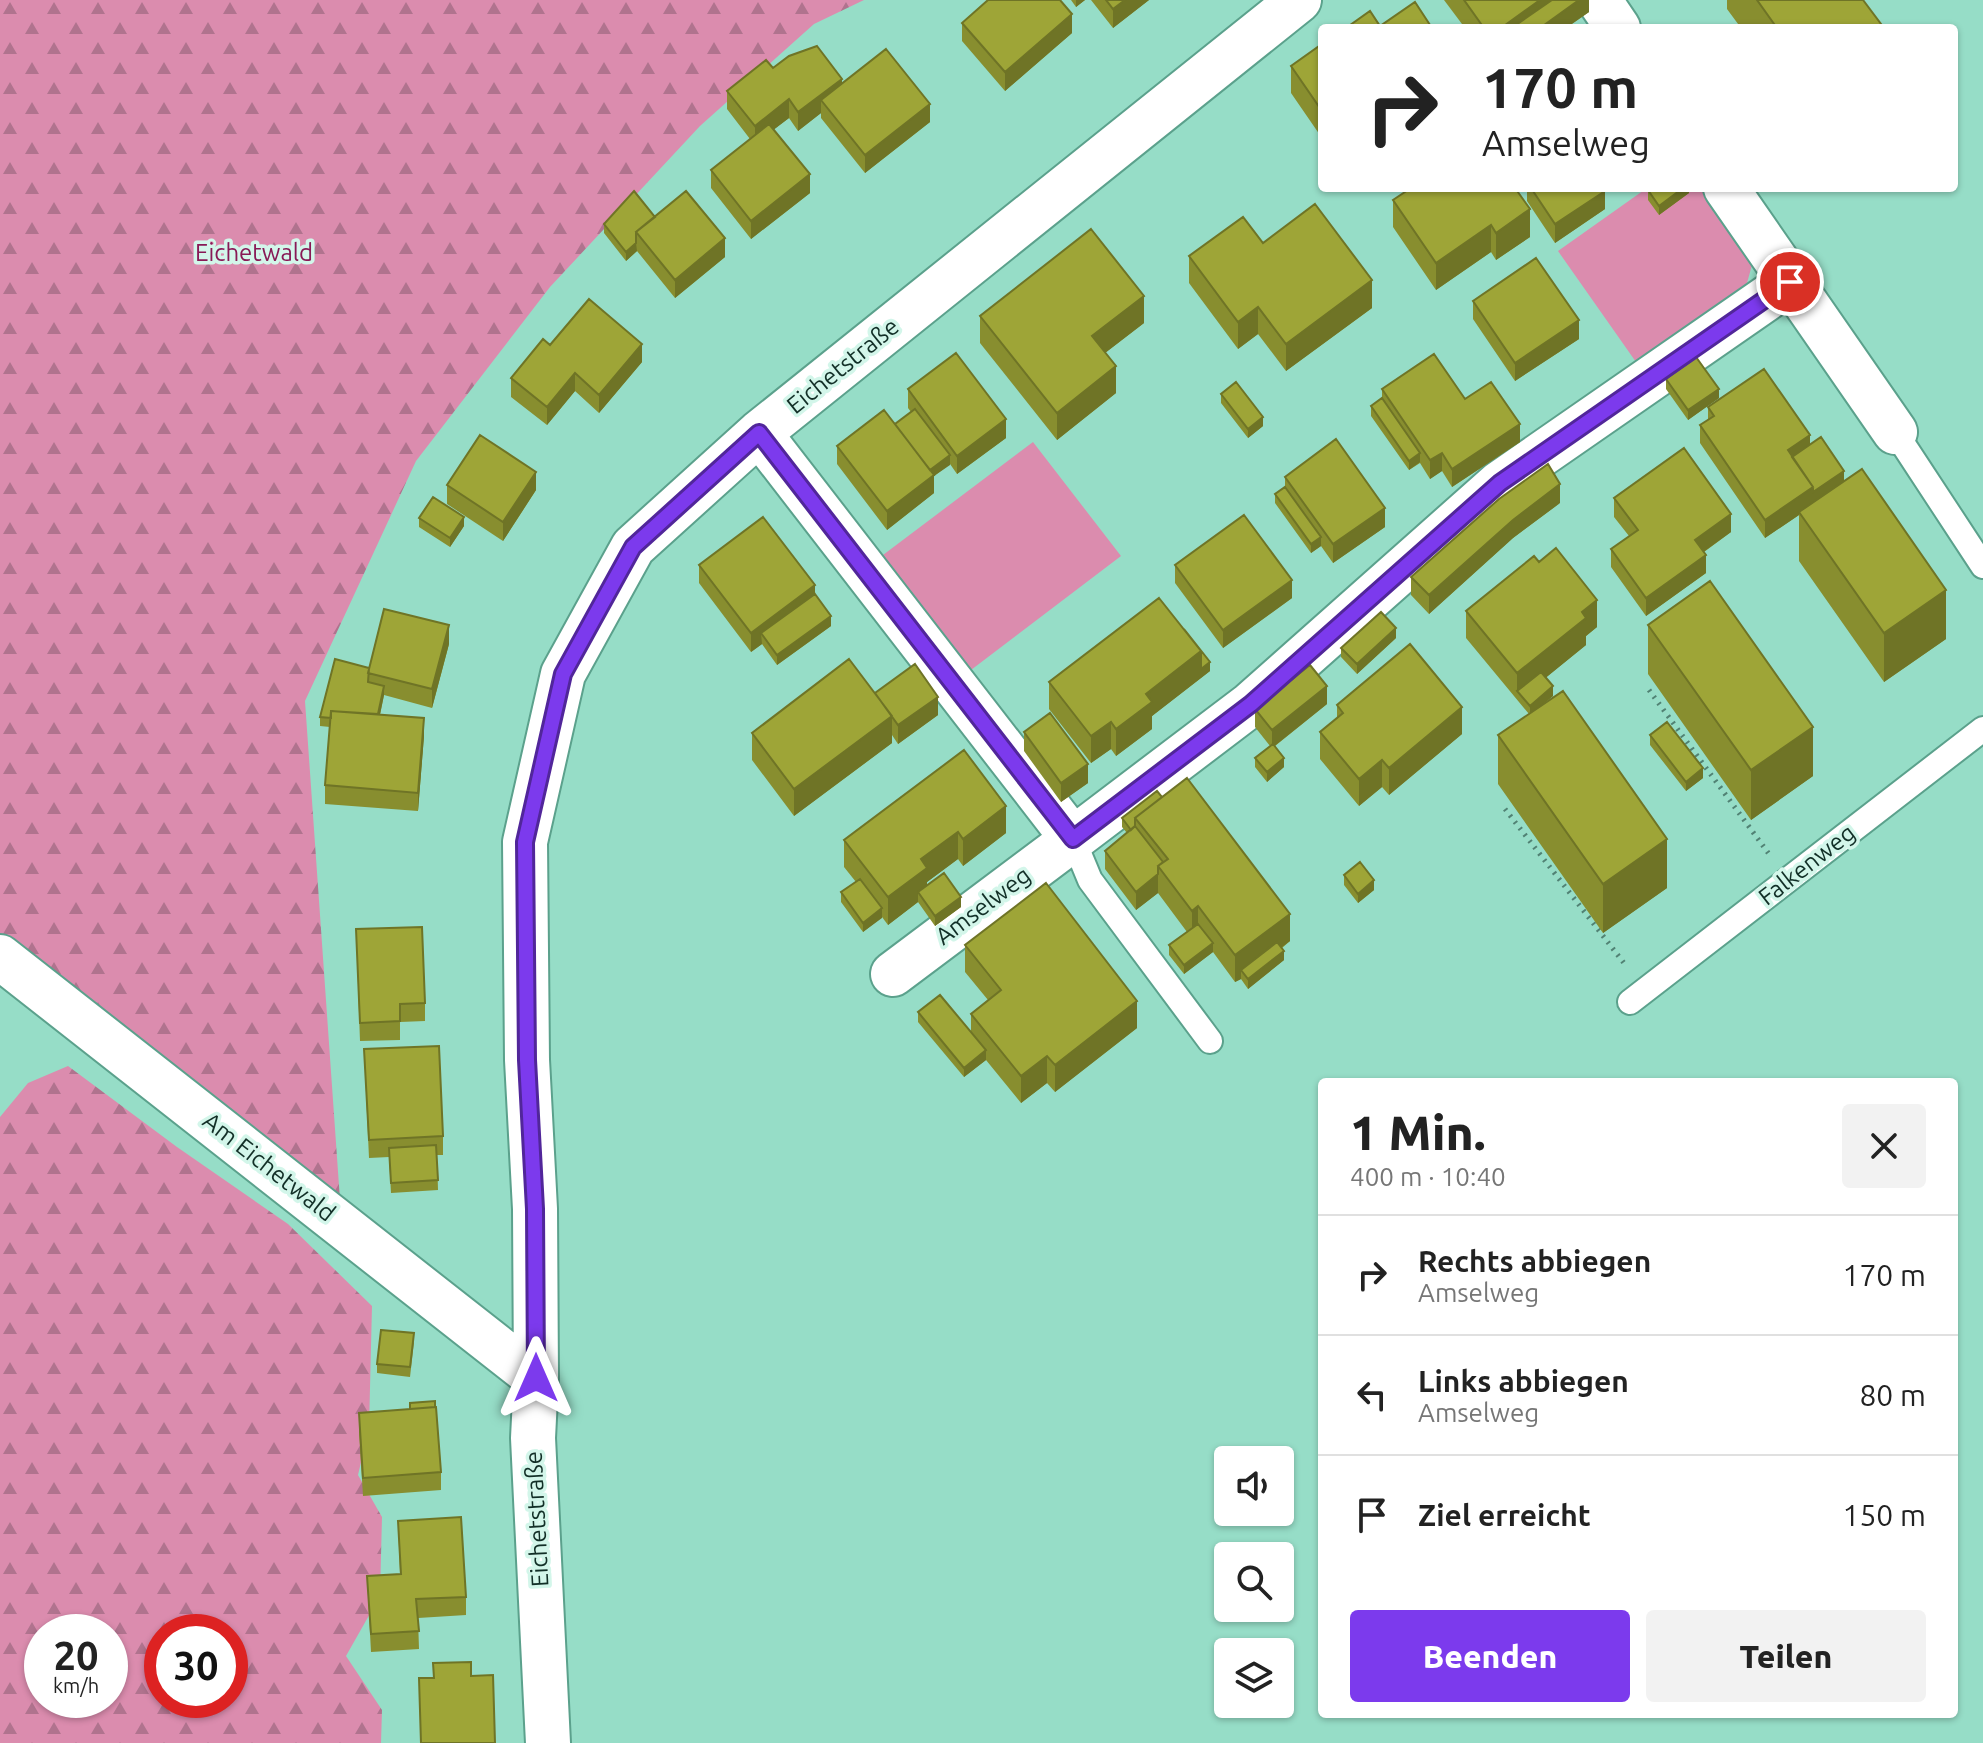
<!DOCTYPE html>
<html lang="de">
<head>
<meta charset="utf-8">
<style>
  :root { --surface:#fff; --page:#f2f2f2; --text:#222; --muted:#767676; --line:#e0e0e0; --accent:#7c3aed }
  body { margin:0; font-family:Ubuntu,sans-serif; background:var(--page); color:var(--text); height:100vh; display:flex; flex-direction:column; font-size:30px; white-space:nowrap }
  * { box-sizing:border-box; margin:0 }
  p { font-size:26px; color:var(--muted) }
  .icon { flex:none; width:44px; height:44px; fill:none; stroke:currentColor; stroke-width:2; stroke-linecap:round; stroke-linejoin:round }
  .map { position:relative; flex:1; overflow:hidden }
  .drawer { position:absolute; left:1318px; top:1078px; width:640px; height:640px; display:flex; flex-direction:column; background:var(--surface); border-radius:8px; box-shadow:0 2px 6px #0004 }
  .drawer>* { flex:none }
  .top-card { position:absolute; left:1318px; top:24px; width:640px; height:168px; border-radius:8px; box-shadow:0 2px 6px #0004; background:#fff; color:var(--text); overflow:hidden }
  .tools { position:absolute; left:1214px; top:1446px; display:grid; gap:16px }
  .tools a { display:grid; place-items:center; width:80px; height:80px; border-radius:8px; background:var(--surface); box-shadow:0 2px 6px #0004; font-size:40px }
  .speed { position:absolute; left:24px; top:1614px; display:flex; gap:16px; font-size:40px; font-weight:700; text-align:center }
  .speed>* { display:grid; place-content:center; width:104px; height:104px; border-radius:50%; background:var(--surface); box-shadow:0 2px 6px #0004; line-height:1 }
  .speed small { font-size:20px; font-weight:400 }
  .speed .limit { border:12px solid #d22; background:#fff; color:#111 }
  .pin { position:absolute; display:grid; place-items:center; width:68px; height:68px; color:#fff; margin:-34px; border:4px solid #fff; border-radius:50%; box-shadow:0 2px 8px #0007 }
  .me { position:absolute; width:88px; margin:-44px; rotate:0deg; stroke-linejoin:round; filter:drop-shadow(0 0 6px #0008) }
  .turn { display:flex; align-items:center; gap:28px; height:168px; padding:0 32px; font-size:36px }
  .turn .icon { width:104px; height:104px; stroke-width:2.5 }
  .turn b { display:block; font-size:56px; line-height:68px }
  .round { display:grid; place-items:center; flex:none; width:84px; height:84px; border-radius:8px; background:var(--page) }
  .summary { display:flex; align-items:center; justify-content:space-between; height:136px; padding:0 32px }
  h1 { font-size:48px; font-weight:800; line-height:60px }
  .cta { display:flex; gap:16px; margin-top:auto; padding:16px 32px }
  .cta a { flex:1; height:92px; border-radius:8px; background:var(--accent); color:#fff; font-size:32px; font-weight:800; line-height:92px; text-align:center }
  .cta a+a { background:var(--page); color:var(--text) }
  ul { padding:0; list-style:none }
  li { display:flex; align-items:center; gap:24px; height:120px; padding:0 32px; border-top:2px solid var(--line) }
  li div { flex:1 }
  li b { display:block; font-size:30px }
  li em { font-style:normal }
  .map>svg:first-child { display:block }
  .green { fill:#db8cae }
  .forest { fill:url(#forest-firs); fill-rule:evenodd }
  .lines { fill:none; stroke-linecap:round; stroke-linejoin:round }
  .service-casing { stroke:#5ba18c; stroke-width:28 }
  .minor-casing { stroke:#5ba18c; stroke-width:48 }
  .path { stroke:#518274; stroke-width:5; stroke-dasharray:2 6; stroke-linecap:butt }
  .service { stroke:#fff; stroke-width:24 }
  .minor { stroke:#fff; stroke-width:44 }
  .wall { fill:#888e2f }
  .shaded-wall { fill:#6f7426 }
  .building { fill:#9ea537; stroke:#6f7426; stroke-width:2 }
  .route-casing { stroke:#51269a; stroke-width:20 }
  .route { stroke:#7c3aed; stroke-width:14 }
  .labels { text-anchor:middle; stroke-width:7; stroke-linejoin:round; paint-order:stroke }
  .park-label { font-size:24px; fill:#881956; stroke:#d3f6ea }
  .street-label { font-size:24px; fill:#122f27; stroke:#d3f6ea }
</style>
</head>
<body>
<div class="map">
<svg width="1983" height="1743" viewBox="0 0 1983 1743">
  <defs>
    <pattern id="forest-firs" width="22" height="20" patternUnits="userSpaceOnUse" patternTransform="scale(2)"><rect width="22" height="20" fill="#db8cae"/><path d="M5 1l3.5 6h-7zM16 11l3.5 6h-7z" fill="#b0738e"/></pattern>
  </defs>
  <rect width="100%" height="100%" fill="#96ddc7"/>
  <!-- green -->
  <path class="green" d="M1647,188H1710L1746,240L1752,265L1747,283L1733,299L1636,362L1558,251Z
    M1033,442L1121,556L967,673L879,558Z"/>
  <!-- forest -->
  <path class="forest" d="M0,0H864L814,24L700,126L550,287L416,461L305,701L340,1200L0,937Z
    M68,1066L177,1147L288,1224L372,1306L369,1429L358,1475L382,1517L380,1596L346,1656L382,1710L381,1743H0V1117L28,1083ZM42,1632H110V1700H42ZM162,1632H230V1700H162Z"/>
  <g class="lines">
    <defs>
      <path id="service" d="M1895,432L1983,566
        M1073,839L1090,880L1210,1041
        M1630,1002L1983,729"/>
      <path id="minor" d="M1599,0L1618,28
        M1726,188L1895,432
        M759,433L1073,839L1251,704L1500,483L1790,282
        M0,957L536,1378
        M893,974L1073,839
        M548,1743L533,1438L536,1378L535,1209L527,1060L525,842L563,674L633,547L759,433L1299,0"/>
    </defs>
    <!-- service casing -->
    <use href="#service" class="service-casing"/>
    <!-- minor casing -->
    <use href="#minor" class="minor-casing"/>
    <!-- path -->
    <path class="path" d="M1649,690L1769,854
      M1505,809L1627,967"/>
    <!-- service -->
    <use href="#service" class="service"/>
    <!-- minor -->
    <use href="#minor" class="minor"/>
  </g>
  <!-- wall -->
  <path class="wall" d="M1071,0H1085L1076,7Z
    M1091,0H1149L1113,28Z
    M1444,0H1589V12L1566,28H1465Z
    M1727,0H1863L1884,28H1741L1727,9Z
    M962,23L1072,33L1005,91L962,41Z
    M1322,44V138L1291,93V66Z
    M773,68L842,83L930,122L865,173L821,118V113L798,131L789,118L774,129L810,193L751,239L711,188V170L750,139L727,109V91Z
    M1527,188H1603L1605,209L1555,243L1527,201Z
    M1689,188V193L1659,215L1648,200V190Z
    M1393,200L1530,237L1496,260L1491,252L1436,290L1393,227Z
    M655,217L725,257L675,298L637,251L626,261L604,233V224Z
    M1263,243L1372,308L1286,371L1258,334L1238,349L1189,283V256Z
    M1473,301L1579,339L1515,381L1473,319Z
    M980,316L1144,323L1105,353L1116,393L1057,440L980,343Z
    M550,345L642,362L599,413L575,391L547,425L511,397V378Z
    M1666,379L1719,398L1688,420L1666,389Z
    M908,389L1006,438L957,474L950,464L934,476V493L887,530L837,464V446L895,424L911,412L908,408Z
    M1382,389L1465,399L1520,442L1452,487L1442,471L1430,479L1420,463L1409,470L1371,416V406L1382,398Z
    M1221,394L1263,426L1248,438L1221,403Z
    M1708,407L1810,444L1844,481L1813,503L1946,639L1884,682L1799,561V515L1765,538L1700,443V425L1708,420Z
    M1285,477L1385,527L1333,563L1321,546L1311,553L1275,503V494L1285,487Z
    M447,485L536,490L503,541L447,504Z
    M1614,498L1731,532L1704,552L1706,573L1646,616L1611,567V549L1629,536L1614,517Z
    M1560,503L1513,538L1429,614L1411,595V577Z
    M419,518L464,526L450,547L419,527Z
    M699,565L815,594L831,626L777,665L762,644L751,652L699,583Z
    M1175,565L1292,598L1223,648L1175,583Z
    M1159,598L1210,671L1152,716V729L1116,756L1111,749L1091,763L1049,709V682Z
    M1466,611L1597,627L1586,636V645L1545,678L1553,696L1541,706L1667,888L1603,933L1498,784V735L1529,714L1466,638Z
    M1648,625L1813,776L1751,820L1648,674Z
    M1396,638L1357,674L1341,657V648Z
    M449,644L432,708L384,695L380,715L424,736L418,811L325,804V785L330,727L320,726V717L369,668Z
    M875,693L938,715L898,744L892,735V743L794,816L752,760V733Z
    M1327,704L1275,746L1284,767L1267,782L1255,767V758L1270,746L1255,727V709Z
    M1337,705L1462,734L1389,795L1382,787L1359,806L1320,759V732L1337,718Z
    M1024,732L1088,783L1061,802L1024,751Z
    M1650,735L1703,778L1686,791L1650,745Z
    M964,750L1006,833L963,866L958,859L927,882V885L961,907L935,926L918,902L888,925L882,917L863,932L841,902V892L856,882L844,867V840Z
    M1157,791L1290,941L1282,948L1284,960L1248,989L1241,979L1235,982L1213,952L1184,974L1169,955V945L1187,932L1158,893L1136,910L1105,869V851L1127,833L1122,827V818Z
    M1344,875L1374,890L1358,903L1344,885Z
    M356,929L425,1003V1021L400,1022V1040L360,1041Z
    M965,945L1137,1028L1055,1092L1047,1083L1021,1103L986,1060L964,1077L918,1022V1012L971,1032V1014L988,1000L965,972Z
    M364,1049L443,1136V1155H437L438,1190L391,1193L389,1157L369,1158Z
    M414,1342L410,1377L377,1373V1364Z
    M435,1407L441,1472V1490L363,1496L359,1432V1413Z
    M398,1521L466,1597V1615L418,1618L419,1649L371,1652L367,1576L400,1574Z"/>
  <!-- shaded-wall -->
  <path class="shaded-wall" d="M1076,0H1085L1076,7Z
    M1125,0H1149L1113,28V9Z
    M1540,0H1554L1513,28H1501Z
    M1579,0H1589V12L1566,28H1540Z
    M1072,14V33L1005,91V72Z
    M842,79V97L821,100V113L798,131V112Z
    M789,99V118L755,144V126Z
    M930,104V122L865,173V155Z
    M810,174V193L751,239V221Z
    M1683,188H1689V193L1659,215V206Z
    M1605,191V209L1555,243V224Z
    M1530,209V237L1496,260V233Z
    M1491,225V252L1436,290V263Z
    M725,238V257L675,298V280Z
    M636,243L637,251L626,261V252Z
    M1372,280V308L1286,371V344Z
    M1144,296V323L1092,363V336Z
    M1258,307V334L1238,349V322Z
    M1579,320V339L1515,381V363Z
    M642,344V362L599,413V395Z
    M1116,366V393L1057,440V413Z
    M575,373V391L547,425V407Z
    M1719,389V398L1688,420V410Z
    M1263,417V426L1248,438V429Z
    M1006,419V438L957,474V456Z
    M1520,424V442L1452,487V469Z
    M1810,435V454L1792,466L1788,450Z
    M1420,453V462L1409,470V461Z
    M1442,453V471L1430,479V460Z
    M950,455V465L934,476V493L887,530V511L926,473Z
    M1844,471V481L1813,502V506L1799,512V515L1765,538V520L1813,487Z
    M536,472V490L503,541V522Z
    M1560,484V503L1513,538L1429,614V595L1513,520Z
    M1385,508V527L1333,563V544Z
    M1731,514V532L1695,558V540Z
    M464,517V526L450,547V538Z
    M1321,537V546L1311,553V544Z
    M1706,555V573L1646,616V598Z
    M1292,580V598L1223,648V630Z
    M815,585V604L761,633L762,644L751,652V633Z
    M1946,590V639L1884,682V633Z
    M1597,600V627L1586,636V645L1522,697L1517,691V673L1582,612Z
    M831,616V626L777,665V655Z
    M449,625V644L432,708V689Z
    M1396,628V638L1357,674V664Z
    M1201,651V678L1152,716V729L1116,756V729L1146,694Z
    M1210,662V671L1201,678V669Z
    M384,686V695L376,733V723Z
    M1327,686V704L1272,748V730Z
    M1553,686V696L1530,715V706Z
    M938,697V715L898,744V725Z
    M1462,707V734L1389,795V768Z
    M892,716V743L794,816V789Z
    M424,718V736L418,811V793Z
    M1111,722V749L1091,763V736Z
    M1813,727V776L1751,820V770Z
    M1284,758V767L1267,782V772Z
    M1382,760V787L1359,806V779Z
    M1088,764V783L1061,802V783Z
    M1703,768V778L1686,791V782Z
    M1006,806V833L963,866V839Z
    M958,832V859L927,882V895L918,892V902L888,925V897L921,859Z
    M1667,839V888L1603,933V884Z
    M1158,874V893L1136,910V892Z
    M1374,880V890L1358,903V894Z
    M961,897V907L935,926V916Z
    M1198,906V933L1192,938V911Z
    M882,908V918L863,932V923Z
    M1290,914V941L1245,975L1241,970V979L1235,982V955Z
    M1213,943V952L1184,974V965Z
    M1284,951V960L1248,989V979Z
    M1137,1001V1028L1055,1092V1065Z
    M986,1050V1060L964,1077V1068Z
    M1047,1056V1083L1021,1103V1076Z"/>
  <!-- building -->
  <path class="building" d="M988,0H1060L1072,14L1005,72L962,23Z
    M1106,0H1125L1113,9Z
    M1464,0H1540L1501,28H1484Z
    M1552,0H1579L1540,28L1513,27Z
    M1757,0H1863L1884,28H1777Z
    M1415,2L1432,28H1346L1370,11L1380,26Z
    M1322,44V111L1291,66Z
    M817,46L842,79L798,112L789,99L755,126L727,91L766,60L773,68L789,56Z
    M886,49L930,104L865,155L821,100Z
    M769,124L810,174L751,221L711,170Z
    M1411,188H1515L1530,209L1496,233L1491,225L1436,263L1393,200Z
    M1531,188H1603L1605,191L1555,224Z
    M1651,188H1683L1659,206L1648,190Z
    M634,191L655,217L636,232V243L626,252L604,224Z
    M686,191L725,238L675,280L636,232Z
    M1315,204L1372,280L1286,344L1258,307L1238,322L1189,256L1243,217L1263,243Z
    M1091,229L1144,296L1092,336L1116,366L1057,413L980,316Z
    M1536,258L1579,320L1515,363L1473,301Z
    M589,299L642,344L599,395L575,373L547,407L511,378L543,339L550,345Z
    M956,353L1006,419L957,456L908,389Z
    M1434,354L1465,399L1491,382L1520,424L1452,469L1442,453L1430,460L1382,389Z
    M1696,357L1719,389L1688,410L1666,379Z
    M1764,369L1810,435L1788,450L1813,487L1765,520L1700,425L1714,416L1708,407Z
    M1236,382L1263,417L1248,429L1221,394Z
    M1382,398L1420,453L1409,461L1371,406Z
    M915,409L950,455L930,470L895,424Z
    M884,410L934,475L887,511L837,446Z
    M480,435L536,472L503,522L447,485Z
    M1821,437L1844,471L1813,492V487L1792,457Z
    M1336,439L1385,508L1333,544L1285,477Z
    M1684,448L1731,514L1695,540L1706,555L1646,598L1611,549L1638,530L1614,498Z
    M1548,464L1560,484L1513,520L1429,595L1411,577L1499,499Z
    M1862,469L1946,590L1884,633L1799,512Z
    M1285,487L1321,537L1311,544L1275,494Z
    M433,497L464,517L450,538L419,518Z
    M1244,515L1292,580L1223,630L1175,565Z
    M763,517L815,585L751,633L699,565Z
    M1556,548L1597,600L1582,612L1586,618L1517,673L1466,611L1534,556L1539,562Z
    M1710,581L1813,727L1751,770L1648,625Z
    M815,594L831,616L777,655L761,633Z
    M1159,598L1201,651L1146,694L1152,702L1116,729L1111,722L1091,736L1049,682Z
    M384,609L449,625L432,689L368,673Z
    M1381,612L1396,628L1357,664L1341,648Z
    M1184,629L1210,662L1201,669V651Z
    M1410,644L1462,707L1389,768L1382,760L1359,779L1320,732L1343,713L1337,705Z
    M335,659L369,668L368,682L384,686L378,714L331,711V718L320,717Z
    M849,659L892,716L794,789L752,733Z
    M915,664L938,697L898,725L875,693Z
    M1310,665L1327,686L1272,730L1255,709Z
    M1541,672L1553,686L1530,706L1517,691Z
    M1563,691L1667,839L1603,884L1498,735Z
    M331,711L424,718L418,793L325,785Z
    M1050,713L1088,764L1061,783L1024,732Z
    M1667,722L1703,768L1686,782L1650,735Z
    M1273,744L1284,758L1267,772L1255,758Z
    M964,750L1006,806L963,839L958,832L921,859L927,868L888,897L844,840Z
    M1187,778L1290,914L1235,955L1198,906L1192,911L1158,866L1168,859L1135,818Z
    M1157,791L1162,797L1135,818V826L1131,830L1122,818Z
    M1135,826L1163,862L1158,866V874L1136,892L1105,851Z
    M1360,862L1374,880L1358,894L1344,875Z
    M944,873L961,897L935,916L918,892Z
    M860,879L882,908L863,923L841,892Z
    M1046,883L1137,1001L1055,1065L1047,1056L1021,1076L971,1014L1001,990L965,945Z
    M1198,924L1213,943L1184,965L1169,945Z
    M422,927L425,1003L400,1004V1021L360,1023L356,929Z
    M1277,942L1284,951L1248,979L1241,970Z
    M940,995L986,1050L964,1068L918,1012Z
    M439,1046L443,1136L369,1140L364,1049Z
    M436,1145L438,1180L391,1183L389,1148Z
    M381,1330L414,1333L410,1367L377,1364Z
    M435,1401V1407L410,1409V1403Z
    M436,1407L441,1472L363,1478L359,1413Z
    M461,1517L466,1597L416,1599L419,1631L371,1634L367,1576L401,1574L398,1521Z
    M471,1662V1676L493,1675L495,1743H421L419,1678H434L433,1663Z"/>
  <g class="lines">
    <defs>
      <path id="route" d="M536,1378L535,1209L527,1060L525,842L563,674L633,547L759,433L1073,839L1251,704L1500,483L1790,282"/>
    </defs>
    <!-- route casing -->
    <use href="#route" class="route-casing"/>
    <!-- route -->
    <use href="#route" class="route"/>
  </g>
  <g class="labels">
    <!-- park labels -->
    <g class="park-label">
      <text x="254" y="261">Eichetwald</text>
    </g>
    <!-- street labels -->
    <g class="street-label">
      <text transform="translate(843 366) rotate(-39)" y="8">Eichetstraße</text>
      <text transform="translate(1807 865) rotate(-38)" y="8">Falkenweg</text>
      <text transform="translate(983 906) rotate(-37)" y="8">Amselweg</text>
      <text transform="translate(269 1167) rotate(38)" y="8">Am Eichetwald</text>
      <text transform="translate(537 1519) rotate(-93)" y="8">Eichetstraße</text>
    </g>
  </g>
</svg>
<div class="tools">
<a><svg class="icon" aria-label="sound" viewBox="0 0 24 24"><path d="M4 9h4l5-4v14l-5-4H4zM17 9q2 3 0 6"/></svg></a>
<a><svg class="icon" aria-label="search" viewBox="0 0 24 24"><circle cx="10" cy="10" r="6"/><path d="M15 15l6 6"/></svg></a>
<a><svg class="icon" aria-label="layers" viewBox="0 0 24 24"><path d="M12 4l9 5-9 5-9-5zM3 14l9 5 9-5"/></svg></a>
</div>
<div class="speed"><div>20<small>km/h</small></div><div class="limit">30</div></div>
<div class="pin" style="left:1790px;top:282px;background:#d93025"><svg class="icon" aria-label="arrive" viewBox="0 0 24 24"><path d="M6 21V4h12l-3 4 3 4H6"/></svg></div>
<svg class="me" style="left:536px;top:1378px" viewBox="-20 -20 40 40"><path d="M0-17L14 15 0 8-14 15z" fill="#7c3aed" stroke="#fff" stroke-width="4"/></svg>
<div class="top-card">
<div class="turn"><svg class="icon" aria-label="right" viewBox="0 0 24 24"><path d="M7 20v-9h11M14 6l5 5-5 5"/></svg><div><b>170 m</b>Amselweg</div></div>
</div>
<section class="drawer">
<div class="summary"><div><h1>1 Min.</h1><p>400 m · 10:40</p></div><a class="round"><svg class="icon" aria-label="close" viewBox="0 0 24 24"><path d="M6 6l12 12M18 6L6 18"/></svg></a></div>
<ul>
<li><svg class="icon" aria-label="right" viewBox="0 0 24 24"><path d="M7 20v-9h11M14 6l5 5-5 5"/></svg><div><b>Rechts abbiegen</b><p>Amselweg</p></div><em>170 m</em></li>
<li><svg class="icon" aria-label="left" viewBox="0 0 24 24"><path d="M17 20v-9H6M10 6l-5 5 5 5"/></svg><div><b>Links abbiegen</b><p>Amselweg</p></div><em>80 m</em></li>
<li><svg class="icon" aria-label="arrive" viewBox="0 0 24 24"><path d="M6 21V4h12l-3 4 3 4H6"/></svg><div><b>Ziel erreicht</b></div><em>150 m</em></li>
</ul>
<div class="cta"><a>Beenden</a><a>Teilen</a></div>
</section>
</div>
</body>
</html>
